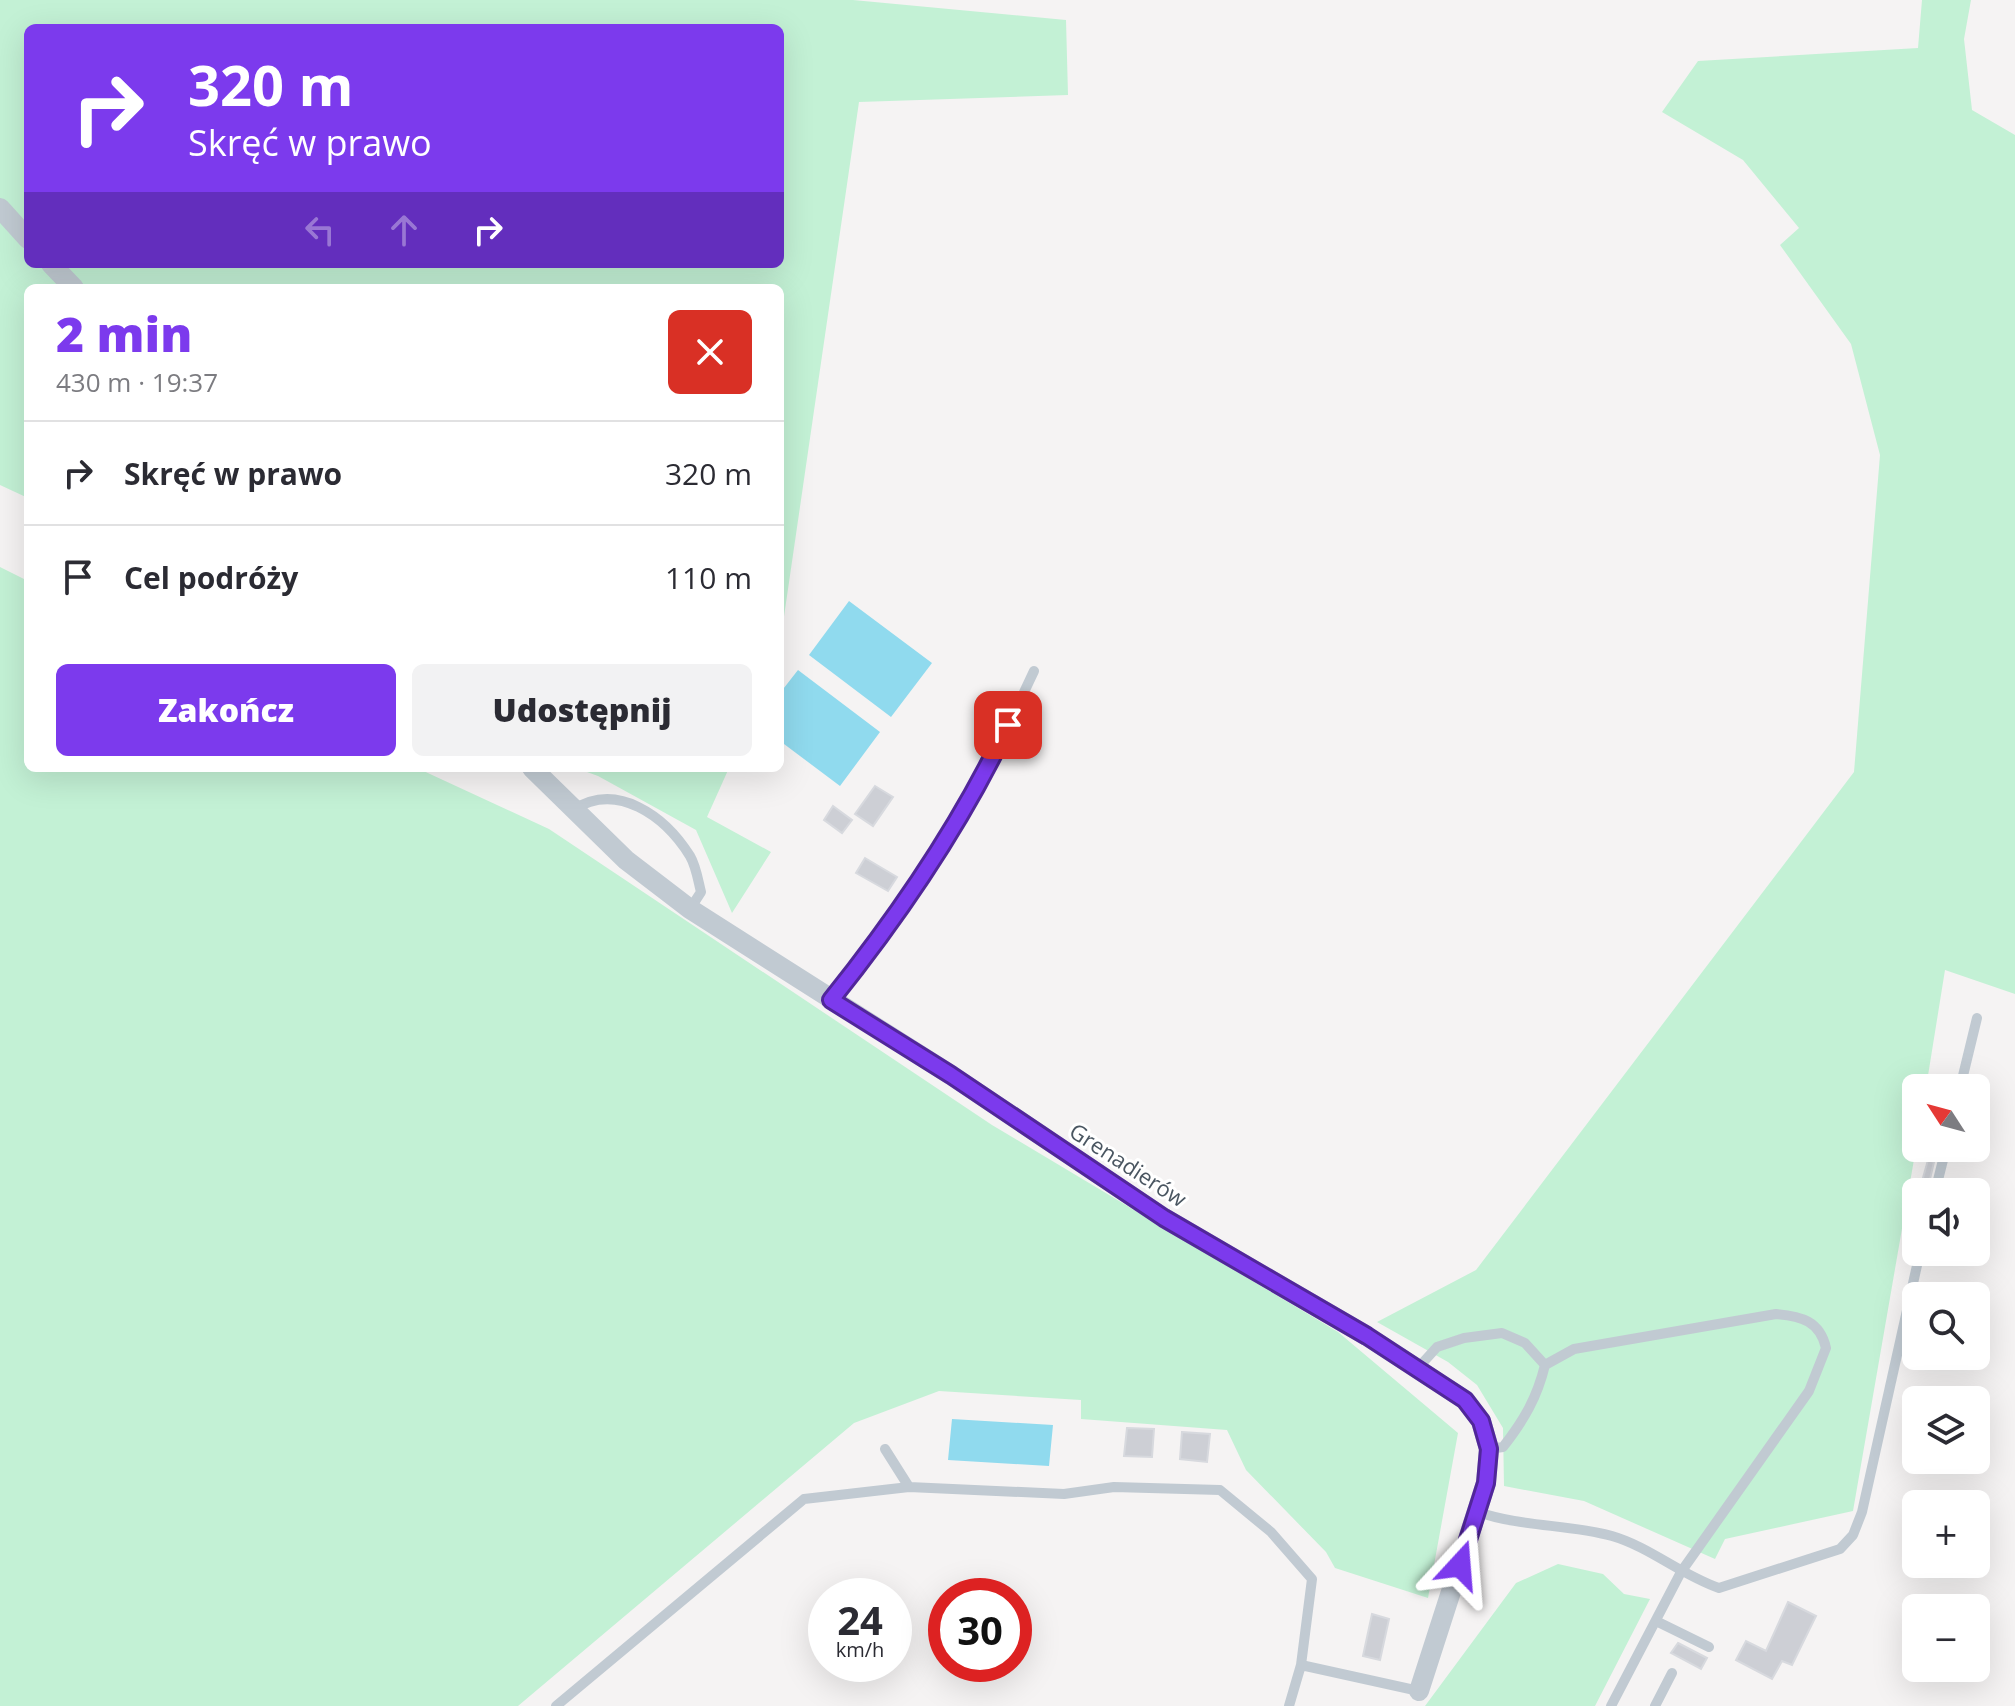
<!DOCTYPE html>
<html lang="pl">
<head>
<meta charset="utf-8">
<style>
  :root { --surface:#fff; --page:#f2f2f3; --text:#2b2b33; --muted:#7c7c81; --line:#e1e1e2; --accent:#7c3aed }
  body { margin:0; font-family:"Open Sans",sans-serif; background:var(--page); color:var(--text); height:100vh; display:flex; flex-direction:column; font-size:30px; white-space:nowrap }
  * { box-sizing:border-box; margin:0 }
  p { font-size:26px; color:var(--muted) }
  .icon { flex:none; width:44px; height:44px; fill:none; stroke:currentColor; stroke-width:2; stroke-linecap:round; stroke-linejoin:round }
  .map { position:relative; flex:1; overflow:hidden }
  .details { position:absolute; left:24px; top:284px; width:760px; height:488px; display:flex; flex-direction:column; background:var(--surface); border-radius:12px; box-shadow:0 8px 32px #0002 }
  .details>* { flex:none }
  .top-card { position:absolute; left:24px; top:24px; width:760px; height:244px; border-radius:12px; box-shadow:0 8px 32px #0002; background:#7c3aed; color:#fff; overflow:hidden }
  .needle { width:52px; rotate:306deg }
  .controls { position:absolute; left:1902px; top:1074px; display:grid; gap:16px }
  .controls a { display:grid; place-items:center; width:88px; height:88px; border-radius:12px; background:var(--surface); box-shadow:0 8px 32px #0002; font-size:40px }
  .speed { position:absolute; left:808px; top:1578px; display:flex; gap:16px; font-size:40px; font-weight:700; text-align:center }
  .speed>* { display:grid; place-content:center; width:104px; height:104px; border-radius:50%; background:var(--surface); box-shadow:0 8px 32px #0002; line-height:1 }
  .speed small { font-size:20px; font-weight:400 }
  .speed .limit { border:12px solid #d22; background:#fff; color:#111 }
  .pin { position:absolute; display:grid; place-items:center; width:68px; height:68px; color:#fff; margin:-34px; border-radius:16px; box-shadow:0 4px 12px #0006 }
  .me { position:absolute; width:88px; margin:-44px; rotate:19deg; stroke-linejoin:round; filter:drop-shadow(0 0 6px #0008) }
  .turn { display:flex; align-items:center; gap:28px; height:168px; padding:0 32px; font-size:36px }
  .turn .icon { width:104px; height:104px; stroke-width:2.5 }
  .turn b { display:block; font-size:56px; line-height:68px }
  .lanes { display:flex; align-items:center; height:76px; padding:0 32px; background:#0003; justify-content:center; gap:40px; direction:ltr }
  .lanes .off { opacity:.35 }
  .round { display:grid; place-items:center; flex:none; width:84px; height:84px; border-radius:12px; background:var(--page) }
  .overview { display:flex; align-items:center; justify-content:space-between; height:136px; padding:0 32px }
  h1 { font-size:48px; font-weight:800; line-height:60px; color:var(--accent) }
  .action { display:flex; gap:16px; margin-top:auto; padding:16px 32px }
  .action a { flex:1; height:92px; border-radius:12px; background:var(--accent); color:#fff; font-size:32px; font-weight:800; line-height:92px; text-align:center }
  .action a+a { background:var(--page); color:var(--text) }
  ul { padding:0; list-style:none }
  li { display:flex; align-items:center; gap:24px; height:104px; padding:0 32px; border-top:2px solid var(--line) }
  li div { flex:1 }
  li b { display:block; font-size:30px }
  li em { font-style:normal }
  .map>svg:first-child { display:block }
  .green { fill:#c3f1d5; fill-rule:evenodd }
  .water { fill:#90daee }
  .building { fill:#cdcfd5; stroke:#d7d9de; stroke-width:2 }
  .lines { fill:none; stroke-linecap:round; stroke-linejoin:round }
  .service { stroke:#c1cad2; stroke-width:10 }
  .minor { stroke:#c1cad2; stroke-width:20 }
  .route-casing { stroke:#51269a; stroke-width:20 }
  .route { stroke:#7c3aed; stroke-width:14 }
  .labels { text-anchor:middle; stroke-width:6; stroke-linejoin:round; paint-order:stroke }
  .street-label { font-size:22px; fill:#4a5661; stroke:#fff }
</style>
</head>
<body>
<div class="map">
<svg width="2015" height="1706" viewBox="0 0 2015 1706">
  <rect width="100%" height="100%" fill="#f5f3f3"/>
  <!-- green -->
  <path class="green" d="M0,0H853L1066,20L1068,95L859,102L780,644V288H28V498L0,485ZM28,28H780V264H28Z
    M1922,0H1971L1964,39L1972,110L2015,135V994L1945,970L1926,1088H1916V1148L1853,1511L1725,1539L1715,1559L1584,1501L1504,1486L1503,1428L1477,1385L1448,1362L1377,1322L1476,1270L1854,772L1880,455L1851,344L1780,245L1799,228L1743,160L1662,112L1698,61L1918,48Z
    M0,567L28,581V768H417L549,829L992,1125L1338,1332L1458,1433L1428,1598L1335,1568L1326,1552L1246,1470L1227,1430L1081,1419V1400L939,1391L854,1423L518,1706H0Z
    M576,768H729L707,817L771,852L732,913L696,830L598,776Z
    M1558,1564L1603,1574L1624,1594L1650,1599L1595,1706H1425L1516,1583Z"/>
  <!-- water -->
  <path class="water" d="M849,601L932,663L891,717L809,655Z
    M798,670L880,732L840,786L780,741V693Z
    M952,1419L1053,1425L1049,1466L948,1460Z"/>
  <!-- building -->
  <path class="building" d="M875,786L893,797L873,826L855,814Z
    M833,806L852,820L842,833L824,820Z
    M865,858L897,877L888,891L856,873Z
    M1928,1160L1934,1162L1927,1192H1919Z
    M1127,1428L1154,1429L1152,1457L1124,1456Z
    M1182,1432L1210,1434L1207,1462L1180,1459Z
    M1788,1602L1816,1616L1792,1665L1782,1661L1772,1679L1736,1660L1746,1641L1766,1651Z
    M1372,1614L1389,1619L1380,1660L1363,1656Z
    M1678,1643L1707,1658L1701,1669L1671,1653Z"/>
  <g class="lines">
    <!-- service -->
    <path class="service" d="M573,810C617,781 665,816 690,856C696,866 698,880 701,892L690,909
      M831,1000L937,858L983,779L1034,671
      M1960,1088L1977,1018
      M1935,1192L1946,1148
      M1545,1365L1574,1349L1776,1314C1801,1316 1820,1321 1826,1348L1809,1391L1681,1572L1611,1706
      M1418,1368L1437,1347L1464,1338L1502,1333L1525,1343L1545,1365C1537,1398 1524,1420 1503,1447L1489,1449
      M885,1449L909,1487L1064,1494L1114,1487L1220,1490L1271,1532L1312,1579L1301,1665L1289,1706
      M1478,1512C1521,1527 1568,1524 1612,1536C1650,1547 1681,1575 1719,1588L1840,1549L1853,1535L1862,1512L1920,1252
      M1656,1621L1709,1647
      M1301,1665L1419,1691
      M556,1706L804,1499L909,1487
      M1655,1706L1672,1673"/>
    <!-- minor -->
    <path class="minor" d="M0,208L28,239
      M51,264L74,288
      M532,768L626,860L690,909L951,1075L1164,1218L1367,1336L1465,1400L1481,1421L1489,1449L1486,1483L1419,1691"/>
  </g>
  <g class="lines">
    <defs>
      <path id="route" d="M1008,725C961,825 900,914 831,1000L951,1075L1164,1218L1367,1336L1465,1400L1481,1421L1489,1449L1486,1483L1460,1565"/>
    </defs>
    <!-- route casing -->
    <use href="#route" class="route-casing"/>
    <!-- route -->
    <use href="#route" class="route"/>
  </g>
  <g class="labels">
    <!-- street labels -->
    <g class="street-label">
      <text transform="translate(1128 1165) rotate(33)" y="8">Grenadierów</text>
    </g>
  </g>
</svg>
<div class="controls">
<a><svg class="needle" viewBox="-14 -14 28 28"><path d="M0-13l5 13h-10z" fill="#e53935"/><path d="M0 13l5-13h-10z" fill="#7c7c81"/></svg></a>
<a><svg class="icon" aria-label="sound" viewBox="0 0 24 24"><path d="M4 9h4l5-4v14l-5-4H4zM17 9q2 3 0 6"/></svg></a>
<a><svg class="icon" aria-label="search" viewBox="0 0 24 24"><circle cx="10" cy="10" r="6"/><path d="M15 15l6 6"/></svg></a>
<a><svg class="icon" aria-label="layers" viewBox="0 0 24 24"><path d="M12 4l9 5-9 5-9-5zM3 14l9 5 9-5"/></svg></a>
<a>+</a>
<a>−</a>
</div>
<div class="speed"><div>24<small>km/h</small></div><div class="limit">30</div></div>
<div class="pin" style="left:1008px;top:725px;background:#d93025"><svg class="icon" aria-label="arrive" viewBox="0 0 24 24"><path d="M6 21V4h12l-3 4 3 4H6"/></svg></div>
<svg class="me" style="left:1460px;top:1565px" viewBox="-20 -20 40 40"><path d="M0-17L14 15 0 8-14 15z" fill="#7c3aed" stroke="#fff" stroke-width="4"/></svg>
<div class="top-card">
<div class="turn"><svg class="icon" aria-label="right" viewBox="0 0 24 24"><path d="M7 20v-9h11M14 6l5 5-5 5"/></svg><div><b>320 m</b>Skręć w prawo</div></div>
<div class="lanes"><svg class="icon off" aria-label="left" viewBox="0 0 24 24"><path d="M17 20v-9H6M10 6l-5 5 5 5"/></svg><svg class="icon off" aria-label="ahead" viewBox="0 0 24 24"><path d="M12 20V5M6 11l6-6 6 6"/></svg><svg class="icon" aria-label="right" viewBox="0 0 24 24"><path d="M7 20v-9h11M14 6l5 5-5 5"/></svg></div>
</div>
<section class="details">
<div class="overview"><div><h1>2 min</h1><p>430 m · 19:37</p></div><a class="round" style="background:#d93025;color:#fff"><svg class="icon" aria-label="close" viewBox="0 0 24 24"><path d="M6 6l12 12M18 6L6 18"/></svg></a></div>
<ul>
<li><svg class="icon" aria-label="right" viewBox="0 0 24 24"><path d="M7 20v-9h11M14 6l5 5-5 5"/></svg><div><b>Skręć w prawo</b></div><em>320 m</em></li>
<li><svg class="icon" aria-label="arrive" viewBox="0 0 24 24"><path d="M6 21V4h12l-3 4 3 4H6"/></svg><div><b>Cel podróży</b></div><em>110 m</em></li>
</ul>
<div class="action"><a>Zakończ</a><a>Udostępnij</a></div>
</section>
</div>
</body>
</html>
